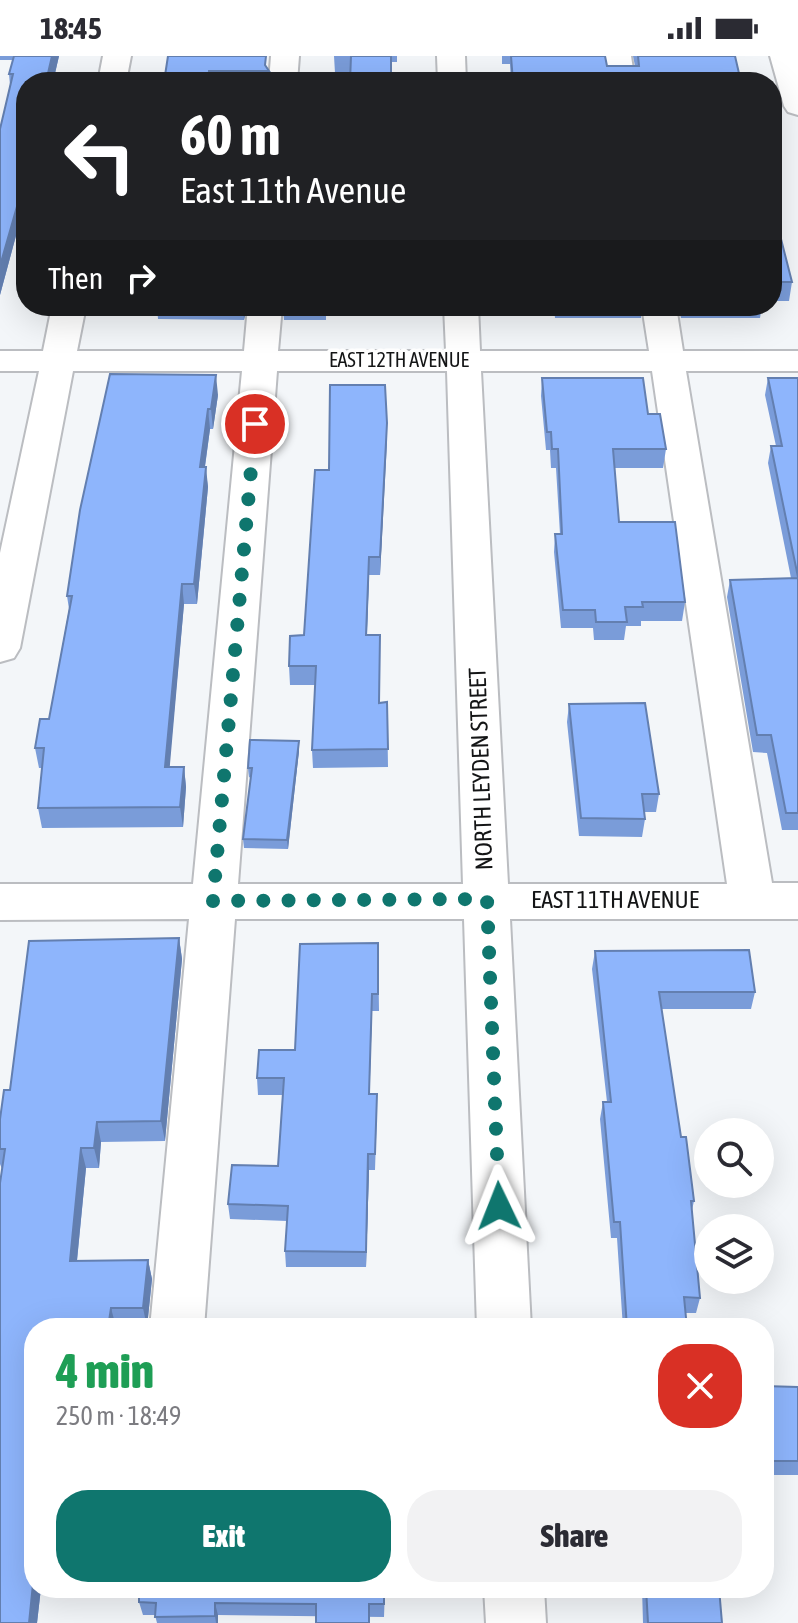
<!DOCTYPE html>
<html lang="en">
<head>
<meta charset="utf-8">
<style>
  :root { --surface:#fff; --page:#f2f2f3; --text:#2b2b33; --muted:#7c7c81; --accent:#0f766e }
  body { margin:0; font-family:"Asap Condensed",sans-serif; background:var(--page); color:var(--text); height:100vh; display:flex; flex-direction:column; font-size:30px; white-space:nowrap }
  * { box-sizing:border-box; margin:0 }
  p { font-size:26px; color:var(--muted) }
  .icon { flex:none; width:44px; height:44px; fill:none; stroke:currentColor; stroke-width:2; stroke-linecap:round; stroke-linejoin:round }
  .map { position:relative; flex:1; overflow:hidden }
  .drawer { position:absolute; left:24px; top:1262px; width:750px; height:280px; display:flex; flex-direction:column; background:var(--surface); border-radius:32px; box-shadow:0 8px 32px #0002 }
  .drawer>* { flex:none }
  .top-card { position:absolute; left:16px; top:16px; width:766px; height:244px; border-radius:32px; box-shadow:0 8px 32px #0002; background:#202124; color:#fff; overflow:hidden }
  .tools { position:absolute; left:694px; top:1062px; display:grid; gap:16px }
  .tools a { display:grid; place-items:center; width:80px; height:80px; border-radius:50%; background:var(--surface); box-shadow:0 8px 32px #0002; font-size:40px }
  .pin { position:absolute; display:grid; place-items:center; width:68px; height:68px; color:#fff; margin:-34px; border:4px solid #fff; border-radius:50%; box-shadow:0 2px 8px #0007 }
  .me { position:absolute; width:88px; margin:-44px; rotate:358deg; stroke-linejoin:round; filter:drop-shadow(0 0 6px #0008) }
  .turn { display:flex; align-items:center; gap:28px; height:168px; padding:0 32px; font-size:36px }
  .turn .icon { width:104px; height:104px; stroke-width:2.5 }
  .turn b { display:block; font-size:56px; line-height:68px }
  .then { display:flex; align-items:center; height:76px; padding:0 32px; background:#0003; gap:16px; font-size:30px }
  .round { display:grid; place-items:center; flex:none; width:84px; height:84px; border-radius:32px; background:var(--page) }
  .summary { display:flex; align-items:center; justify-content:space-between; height:136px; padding:0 32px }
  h1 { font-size:48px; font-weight:800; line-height:60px; color:#1e9e55 }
  .action { display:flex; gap:16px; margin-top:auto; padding:16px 32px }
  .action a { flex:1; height:92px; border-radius:32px; background:var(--accent); color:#fff; font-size:32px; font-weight:800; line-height:92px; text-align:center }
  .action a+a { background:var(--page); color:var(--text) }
  .status { display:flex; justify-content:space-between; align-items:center; height:56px; padding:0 40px; background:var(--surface); direction:ltr }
  .status svg { height:22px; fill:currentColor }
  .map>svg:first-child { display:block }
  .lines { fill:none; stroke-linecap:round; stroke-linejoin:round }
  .minor-casing { stroke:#bbbdc1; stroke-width:4 }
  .minor { fill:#fff; fill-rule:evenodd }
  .wall { fill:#7a9cd9 }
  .shaded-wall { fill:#637fb0 }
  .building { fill:#8eb5fc; stroke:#637fb0; stroke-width:2 }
  .route { stroke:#0f766e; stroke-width:14; stroke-dasharray:0 25.2 }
  .labels { text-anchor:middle; stroke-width:7; stroke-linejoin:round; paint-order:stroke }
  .far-street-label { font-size:20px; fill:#141516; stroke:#fff }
  .street-label { font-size:24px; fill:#141516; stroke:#fff }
</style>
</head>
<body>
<div class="status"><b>18:45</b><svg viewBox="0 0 49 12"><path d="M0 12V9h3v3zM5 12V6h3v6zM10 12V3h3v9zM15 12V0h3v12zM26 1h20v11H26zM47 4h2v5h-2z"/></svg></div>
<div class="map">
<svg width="798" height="1567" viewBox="0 0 798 1567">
  <rect width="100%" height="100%" fill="#f3f6f9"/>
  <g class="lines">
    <defs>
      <path id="minor" d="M103,0H131L126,26H98Z
        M271,0H299L297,26H269Z
        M437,0H465L466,26H438Z
        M603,0H631L635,26H607Z
        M770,0H798V59L788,56L784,50Z
        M52,250H86L77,295H244L248,250H282L278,295H446L444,250H478L480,295H649L642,250H676L683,295H798V315H686L772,827H798V863H510L531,1272H477L464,863H235L204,1272H150L189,863L0,864V828H193L242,315H73L20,592L14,602L0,606V497L39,315H0V295H43ZM277,315H447L463,828H238ZM481,315H652L727,828H508Z
        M484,1532H544L546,1567H486Z"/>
    </defs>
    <!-- minor casing -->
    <use href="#minor" class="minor-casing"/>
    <!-- minor -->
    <use href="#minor" class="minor"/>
  </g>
  <!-- wall -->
  <path class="wall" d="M0,0H59L53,26H26V150H24L0,239V73L10,29L9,18L13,4H0Z
    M168,0L267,12L269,15V26H164Z
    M334,0H397V6H391L350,17H335Z
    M502,0H605L607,10H635L633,0H735L741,26H511L510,8H502Z
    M772,156L778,183L792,226L789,245H772Z
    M157,250H247L244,264L158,263Z
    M283,250H357V259L326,258V264H284Z
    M554,250H642L641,262H555Z
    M678,250H762L760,262H681Z
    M542,322L648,358L666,393L663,412H614L619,466L685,546L682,565H641V570H626L624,584H594L593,572H561L554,496L555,478H560L556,412H551L550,394H546L541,340Z
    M768,322H798V774H782L767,697L753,696L727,541L730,524L791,522L768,407L771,390H776L765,339Z
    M218,339L213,373H210L205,411L208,431L197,548H184L169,711H184L186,731L183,771L42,772L38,752L42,712H39L35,692L49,663L69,553L67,540Z
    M387,367L380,519H369L367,579L380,647L387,646L388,711L313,712L312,694L315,629H290L289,610L304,579L329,414Z
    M569,648L659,738L656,756H644L645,763L642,781L579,780L567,666Z
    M299,685V695L288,793L244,792L243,783L251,722L249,721L248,712Z
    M179,882L182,903L165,1085L101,1086L99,1112H86L77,1205L148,1204L152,1223L147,1271H116L115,1272H34V1532H41L37,1567H0V1127L2,1113L0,1108V1063L4,1034H10L29,885Z
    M378,887L379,955H372L369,1038H377V1054L375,1114H369L366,1211H286L285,1195L287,1165L230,1163L228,1148L278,1110L283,1039H258L257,1022L295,994Z
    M595,895L755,936L751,953H661L681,1081L694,1145L692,1154L700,1242L696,1257H685L687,1272H623L617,1182H611L600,1063L603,1046H607L592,913Z
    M764,1330L798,1331V1419H764Z
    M385,1532L384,1561L218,1559V1567H157L155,1559H143L139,1546Z
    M642,1532H719L722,1567H643Z"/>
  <!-- shaded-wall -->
  <path class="shaded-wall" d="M52,0H59L53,26H46Z
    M22,133L24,150L0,239V210Z
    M243,250H247L244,264Z
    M216,319L218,339L213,373L211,353Z
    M208,353L210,373L202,431L200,411Z
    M387,367V385L380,519V501Z
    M206,411L208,431L197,548L194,528Z
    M369,501V519L366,598V579Z
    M182,528L184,548L168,731L165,711Z
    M299,685V695L288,793L287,784Z
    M184,711L186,731L183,771L180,751Z
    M179,882L182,903L165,1085L161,1065Z
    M372,938V955L369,1054V1038Z
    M97,1066L101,1086L99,1112L94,1092Z
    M81,1092L86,1112L75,1224L70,1205Z
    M368,1098L369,1114L366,1211V1196Z
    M148,1204L152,1223L147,1271L143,1252Z
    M111,1252L116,1271L115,1272H108Z
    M34,1518V1532H41L37,1567H29Z
    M215,1547L218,1559V1567H216L215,1560Z"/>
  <!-- building -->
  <path class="building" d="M14,0H52L46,26H26V133H22L0,210V73L13,18H9Z
    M168,0H266L265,9L269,15H209L208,26H164Z
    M351,0H391V26H350Z
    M511,0H605L607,10H639L638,0H735L741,26H678L677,20L608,21L609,26H513Z
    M772,156L778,183H781L792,226H772Z
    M110,318L216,319L211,353H208L200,411H206L194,528H182L165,711H184L180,751L38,752L44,692H35L40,663H49L72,540H67L80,454Z
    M542,322H643L648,358H660L666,393H613L619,466H675L685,546H642L643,551H625L627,566H596L595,554H563L555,478H562L558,393H552L551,376H547Z
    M768,322H798V521L771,390H782Z
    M330,329H385L387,367L380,501H369L366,579H380L379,647L387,646L388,693L312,694L316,610H289L290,580L304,579L315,414H329Z
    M798,522V757H786L771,679H757L730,524Z
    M645,647L659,738H642L645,763L581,762L569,648Z
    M250,684L299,685L287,784L243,783L252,712H248Z
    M179,882L161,1065L97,1066L94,1092H81L70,1205L148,1204L143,1252H111L108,1272H34V1518L29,1567H0V1127L5,1093H0V1063L4,1034H10L29,885Z
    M378,887V938H372L369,1038H377L375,1098H368L366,1196L285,1195L288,1150L228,1148L232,1109L278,1110L284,1022H257L259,994H295L300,888Z
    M749,894L755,936H659L681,1081H686L694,1145H691L700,1242L684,1241L687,1272H627L620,1166H614L603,1046H611L595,895Z
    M764,1330L798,1331V1405H764Z
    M139,1532H384V1548H369V1567H316V1548L215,1547V1560L155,1561L156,1547L139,1546Z
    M646,1532H719L722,1567H648Z"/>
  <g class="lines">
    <!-- route -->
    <path class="route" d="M255,368L213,845L487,843L499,1150"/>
  </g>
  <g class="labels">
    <!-- far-street labels -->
    <g class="far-street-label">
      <text x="399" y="311">EAST 12TH AVENUE</text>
    </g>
    <!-- street labels -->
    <g class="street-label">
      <text transform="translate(481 713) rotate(-92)" y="8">NORTH LEYDEN STREET</text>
      <text x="615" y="852">EAST 11TH AVENUE</text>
    </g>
  </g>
</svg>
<div class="tools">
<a><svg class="icon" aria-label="search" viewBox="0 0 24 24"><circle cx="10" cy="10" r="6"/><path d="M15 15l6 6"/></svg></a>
<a><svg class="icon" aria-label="layers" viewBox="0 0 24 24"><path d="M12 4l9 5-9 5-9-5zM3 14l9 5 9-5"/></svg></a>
</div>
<div class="pin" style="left:255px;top:368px;background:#d93025"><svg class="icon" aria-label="arrive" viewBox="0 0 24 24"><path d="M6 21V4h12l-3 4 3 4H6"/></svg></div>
<svg class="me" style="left:499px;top:1150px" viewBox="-20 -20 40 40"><path d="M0-17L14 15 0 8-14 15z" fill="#0f766e" stroke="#fff" stroke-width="4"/></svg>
<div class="top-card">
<div class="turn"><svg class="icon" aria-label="left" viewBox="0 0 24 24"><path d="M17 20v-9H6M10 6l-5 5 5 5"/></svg><div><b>60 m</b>East 11th Avenue</div></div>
<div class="then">Then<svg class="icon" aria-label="right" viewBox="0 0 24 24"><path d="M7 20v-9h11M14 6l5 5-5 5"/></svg></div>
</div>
<section class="drawer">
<div class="summary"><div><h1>4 min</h1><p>250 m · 18:49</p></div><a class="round" style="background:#d93025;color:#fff"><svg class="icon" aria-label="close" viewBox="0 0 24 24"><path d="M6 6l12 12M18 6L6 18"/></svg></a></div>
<div class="action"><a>Exit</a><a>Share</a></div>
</section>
</div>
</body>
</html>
